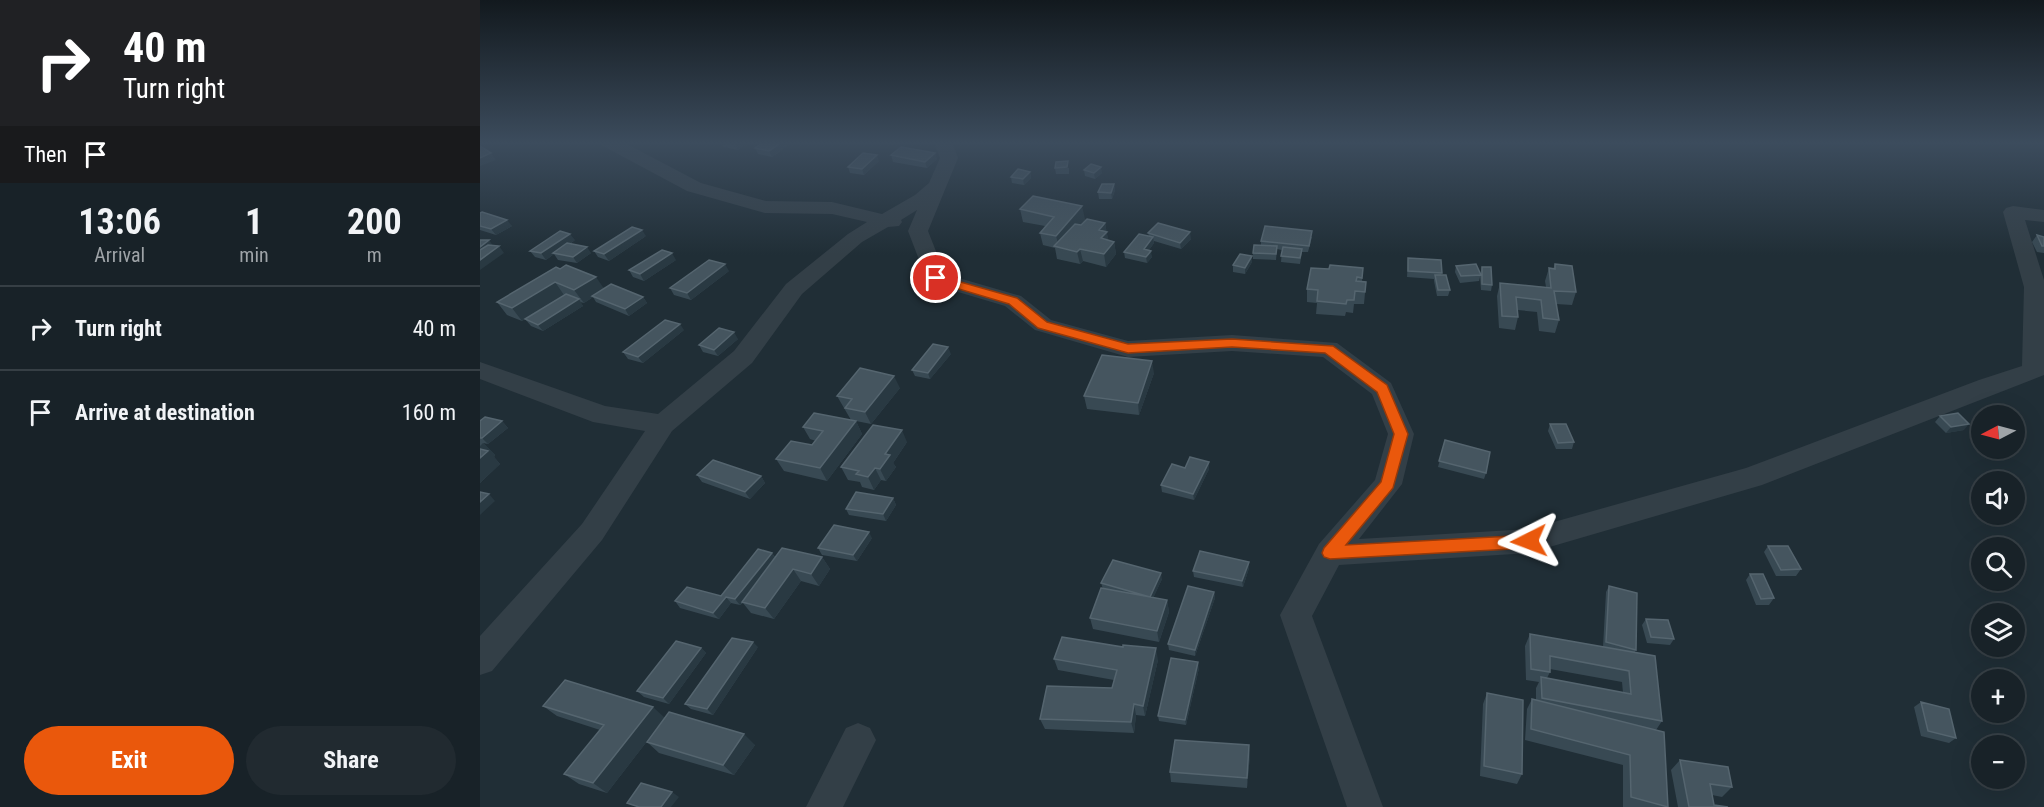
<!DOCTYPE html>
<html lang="en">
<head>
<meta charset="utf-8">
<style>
  :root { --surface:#182228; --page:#212a30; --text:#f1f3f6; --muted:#9fa4a8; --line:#363f45; --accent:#ea580c }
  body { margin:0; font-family:"Roboto Condensed",sans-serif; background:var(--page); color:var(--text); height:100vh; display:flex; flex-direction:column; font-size:22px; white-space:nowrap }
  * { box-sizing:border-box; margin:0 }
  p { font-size:20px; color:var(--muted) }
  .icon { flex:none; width:33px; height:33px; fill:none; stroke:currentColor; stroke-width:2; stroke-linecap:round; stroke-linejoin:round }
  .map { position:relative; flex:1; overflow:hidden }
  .panel { display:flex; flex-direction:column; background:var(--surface); width:480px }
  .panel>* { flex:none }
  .banner { background:#202124; color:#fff; overflow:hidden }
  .needle { width:39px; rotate:264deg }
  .controls { position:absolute; left:1491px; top:405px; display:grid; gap:12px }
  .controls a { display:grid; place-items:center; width:54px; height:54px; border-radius:50%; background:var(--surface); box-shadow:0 6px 24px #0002,0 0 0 2px var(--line); font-size:30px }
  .pin { position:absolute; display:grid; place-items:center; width:51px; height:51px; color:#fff; margin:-26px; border:3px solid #fff; border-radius:50%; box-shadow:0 2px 6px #0007 }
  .me { position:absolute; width:66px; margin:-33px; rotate:267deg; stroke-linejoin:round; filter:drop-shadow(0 0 4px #0008) }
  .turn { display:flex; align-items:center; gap:21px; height:126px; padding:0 24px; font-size:27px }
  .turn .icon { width:78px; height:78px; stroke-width:2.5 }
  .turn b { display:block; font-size:42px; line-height:51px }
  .then { display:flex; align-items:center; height:57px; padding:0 24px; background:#0003; gap:12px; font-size:22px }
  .eta { display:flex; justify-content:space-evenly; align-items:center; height:102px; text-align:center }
  .eta b { font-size:36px; font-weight:700; line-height:42px }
  .button { display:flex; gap:12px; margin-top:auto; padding:12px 24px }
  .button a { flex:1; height:69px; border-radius:36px; background:var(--accent); color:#fff; font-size:24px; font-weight:700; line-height:69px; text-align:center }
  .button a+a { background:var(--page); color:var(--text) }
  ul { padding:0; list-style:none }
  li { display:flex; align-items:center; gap:18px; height:84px; padding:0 24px; border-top:2px solid var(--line) }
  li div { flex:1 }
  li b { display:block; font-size:22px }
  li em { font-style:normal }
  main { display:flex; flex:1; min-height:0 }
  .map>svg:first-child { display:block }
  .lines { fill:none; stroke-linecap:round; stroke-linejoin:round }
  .street { fill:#333f47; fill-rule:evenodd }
  .wall { fill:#384953; fill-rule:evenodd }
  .shaded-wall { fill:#293942 }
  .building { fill:#45555f; stroke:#55656f; stroke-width:1.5 }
  .route { fill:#ea580c; stroke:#983908; stroke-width:1.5 }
</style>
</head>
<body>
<main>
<section class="panel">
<div class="banner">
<div class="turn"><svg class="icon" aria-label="right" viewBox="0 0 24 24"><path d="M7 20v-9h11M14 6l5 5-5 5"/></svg><div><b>40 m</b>Turn right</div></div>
<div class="then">Then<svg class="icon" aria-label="arrive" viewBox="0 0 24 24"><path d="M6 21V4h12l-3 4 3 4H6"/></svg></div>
</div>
<div class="eta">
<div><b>13:06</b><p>Arrival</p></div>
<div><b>1</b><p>min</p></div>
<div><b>200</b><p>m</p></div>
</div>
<ul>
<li><svg class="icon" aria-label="right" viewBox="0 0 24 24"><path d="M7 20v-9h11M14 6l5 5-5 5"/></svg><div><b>Turn right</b></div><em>40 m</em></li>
<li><svg class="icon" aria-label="arrive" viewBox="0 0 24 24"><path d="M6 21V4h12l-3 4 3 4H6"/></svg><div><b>Arrive at destination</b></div><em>160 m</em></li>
</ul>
<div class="button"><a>Exit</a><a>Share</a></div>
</section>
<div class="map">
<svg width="1564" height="807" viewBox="0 0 1564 807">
  <rect width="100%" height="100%" fill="#202e36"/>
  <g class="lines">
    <!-- street -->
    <path class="street" d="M120,142H143L221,183L286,201L352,202L402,214L435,195L449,183L460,158L454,142H472L478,158L448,231L465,274L541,296L571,320L648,341L752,335L857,343L911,383L934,434L922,484L879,539L1049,529L1266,468L1499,380L1542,366L1544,287L1523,212L1526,208L1533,206L1564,210V222L1545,220L1564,280V375L1282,485L1049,553L859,565L832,616L903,807H867L800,615L839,544L895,480L908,434L892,394L843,357L752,351L648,357L555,330L525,306L448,283L428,231L437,210L421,220L422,222L419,226L408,227L382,242L322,294L272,363L192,431L122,540L12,671L0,675V636L102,524L165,431L113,422L0,379V362L125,406L178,414L254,351L306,284L368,234L387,222L352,214L285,213L207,191L123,146Z
      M378,723L390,728L396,740L363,807H326L366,728Z"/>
  </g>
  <!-- wall -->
  <path class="wall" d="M241,142H269L258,150L244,147Z
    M284,142H313L292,157L278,154L275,148Z
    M405,142H416L413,145L405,144Z
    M411,155L457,159L447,168L413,162Z
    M399,161L384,175L370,173L368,167Z
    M575,168H589V174H576Z
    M604,170L622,173L615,179L605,176Z
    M550,172L551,178L544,185L532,183L531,177Z
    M634,184L635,190L632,199H619L618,192Z
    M540,209L605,219L599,225H601L625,223L628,240L634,242L636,254L626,267L603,261L600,264L577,259L575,248L563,245L560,233L565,226L543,222Z
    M0,213L32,226L16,235L0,230Z
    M668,233L711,239L701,249L674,241V243L669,250L672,257L667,263L645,258L644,252L669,236Z
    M1557,235L1564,237V253L1557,252L1552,242Z
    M166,236L129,261L118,257L114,251Z
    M832,237L828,252H822L820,264L801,262L802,250L797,249L796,260L773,259V253L781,245V241Z
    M95,240L90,244L111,253L97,263L78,260L74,254L66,260L55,257L50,251Z
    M928,258L962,273L961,275L970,290L968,296H957L954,281V279L927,277Z
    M196,260L164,281L153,277L149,270Z
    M772,262L765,274L753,272V265Z
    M1075,264L1096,292L1092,305L1076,304L1079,320L1075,333L1059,331L1057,312L1038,310V317L1035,330L1019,328L1017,296L1020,283L1066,287L1065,281L1069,268L1073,269Z
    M976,266L1000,274L1002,267L1012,285L1011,291L1001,290L1000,277L999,281L980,283L975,272Z
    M76,267L124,288L163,297L167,303L149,316L116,302L113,297L104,303L100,302L103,306L63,331L51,326L45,319L85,295L42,321L27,315L17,302Z
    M883,268L882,281L886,282L884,304H874L873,313L866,312L865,316L836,314L837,303L827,302V289L849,269Z
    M249,271L211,300L194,295L190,288Z
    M204,330L163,363L148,359L143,352Z
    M258,339L238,356L223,352L219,345Z
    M471,354L450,379L435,376L432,370Z
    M674,373L659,415L607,409L604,396Z
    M420,388L391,424L376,421L382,434L347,481L304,471L296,459L332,445L336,441L330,439L323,427L371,420L357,396Z
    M1460,416L1484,430L1466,433L1455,422Z
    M0,421H22L28,428L8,444L3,443L15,455L14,457L20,464L0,483Z
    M1070,424L1094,442L1092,449H1076L1068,431Z
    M965,440L1006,473L1004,479L958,467Z
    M427,442L413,463L416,467L406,481L401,480L394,490L382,487L380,482L368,480L361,467Z
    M729,462V469L714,500L682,492L681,485L705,468Z
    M217,475L281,476L285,483L270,499L222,482Z
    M413,498L416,505L406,521L369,515L366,509Z
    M392,538L377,561L342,555L338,548Z
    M1288,546L1321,569L1316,576H1296L1284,552Z
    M292,553L295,557H342L350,569L339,586L321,581L294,619L271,613L263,603L260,605L251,603L239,619L200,608L195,601L241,596Z
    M769,568L763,587L714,577L713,571Z
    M1270,574L1294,598L1289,605H1276L1266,580Z
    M682,579L673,598L687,600L689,612L679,642L613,629L610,618L623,589L621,583Z
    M1129,586L1156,650L1154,653L1182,721L1176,730L1188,807H1143V765L1045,740L1047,709L1052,699L1056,700V688L1059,682L1046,680L1045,646L1050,634L1123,647L1126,592ZM1070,669L1142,682L1143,693L1067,678L1070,672Z
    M734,592L735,598L715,656L689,650L688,644Z
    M1166,619L1194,639L1190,645L1167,643L1162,625Z
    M278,647L233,715L211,709L205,704Z
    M221,648L226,653L189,704L164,697L157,691Z
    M574,659L678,660L665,716L656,715L654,733L565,729L560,719L632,688L634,680L578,670Z
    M719,668L706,725L679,721L678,716Z
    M1007,693L1042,774L1037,784L1000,776L1003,704Z
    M1441,702L1476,738L1469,743L1441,736L1434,707Z
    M63,706L185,718L275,745L254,775L179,753L167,742L178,727L127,793L99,784L84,774L120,730L77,716Z
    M770,755L767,788L691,782L690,772Z
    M1200,760L1252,787L1242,797L1232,795L1234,805L1248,807H1198L1191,770Z"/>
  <!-- shaded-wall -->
  <path class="shaded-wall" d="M254,142H269L258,150Z
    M302,142H313L292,157L289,151Z
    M11,153L16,160L0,166V158Z
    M455,153L457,159L447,168L445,162Z
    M397,155L399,161L384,175L382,169Z
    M621,167L622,173L615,179L614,173Z
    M550,172L551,178L544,185L543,179Z
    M634,184L635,190L632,199L631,193Z
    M602,206L605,219L580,248L579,247L576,236Z
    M27,220L32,226L16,235L11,229Z
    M625,223L629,244L623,251L619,230Z
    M162,230L166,236L129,261L124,254Z
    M710,232L711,239L701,249L700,243Z
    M90,234L95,240L75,254L73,253L74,254L66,260L61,253Z
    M673,237L674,243L665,256L664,249Z
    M9,240L14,247L0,250V247Z
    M634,242L636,254L626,267L624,254Z
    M19,246L24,253L0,270V260Z
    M107,247L111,253L97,263L93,257Z
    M600,249L603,261L600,264L597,252Z
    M671,251L672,257L667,263L666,257Z
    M192,253L196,260L164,281L160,274Z
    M772,256V262L765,274V268Z
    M245,264L249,271L211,300L207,293Z
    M116,277L125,290L112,296L113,297L104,303L94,290Z
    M75,282L84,295L42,321L32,308Z
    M163,297L167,303L149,316L145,309Z
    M99,299L103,306L63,331L58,325Z
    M200,324L204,330L163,363L158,357Z
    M254,332L258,339L238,356L234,350Z
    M468,347L471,354L450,379L448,373Z
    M672,361L674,373L659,415L658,403Z
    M414,376L420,388L391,424L385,412Z
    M22,421L28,428L8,444L2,438Z
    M376,421L382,434L347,481L340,468Z
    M1489,424L1484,430L1466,433L1471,427Z
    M422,430L427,442L413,463L416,467L406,481L400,469L405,454Z
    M3,443L15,455L14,457L20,464L0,483V446Z
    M729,462V469L714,500L713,494Z
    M395,468L401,480L394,490L388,477Z
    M281,476L285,483L270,499L265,492Z
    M9,494L15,501L0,515V502Z
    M413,498L416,505L406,521L403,514Z
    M389,532L392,538L377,561L373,555Z
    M292,553L296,559L260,605L255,599Z
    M342,557L350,569L339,586L331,574Z
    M769,562V568L763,587L762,581Z
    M313,569L321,581L294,619L285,608Z
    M681,573L682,579L671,603L670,597Z
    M734,592L735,598L715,656V650Z
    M246,597L251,603L239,619L233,613Z
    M687,600L689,612L679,642L677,631Z
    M273,642L278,647L233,715L227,709Z
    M221,648L226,653L189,704L183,698Z
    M676,648L678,660L665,716L663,706Z
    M718,662L719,668L706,725L705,720Z
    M654,704L656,715L654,733L651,722Z
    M173,707L185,718L127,793L113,783Z
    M264,734L275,745L254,775L243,765Z
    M769,745L770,755L767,788V778Z
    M192,792L199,797L191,807H181Z"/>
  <!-- building -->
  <path class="building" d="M284,142H302L289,151L275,148Z
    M0,146L11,153L0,158Z
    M421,147L455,153L445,162L411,155Z
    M383,153L397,155L382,169L368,167Z
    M588,161L587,167L575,168L576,162Z
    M611,164L621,167L614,173L604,170Z
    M538,169L550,172L543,179L531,177Z
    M622,184H634L631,193L618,192Z
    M553,196L602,206L576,236L560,233L574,217L540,209Z
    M2,212L27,220L11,229L0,226V213Z
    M607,219L625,223L619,230L627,232L621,238L634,242L624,254L600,249L597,252L574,246L595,224L601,225Z
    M678,223L710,232L700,243L668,233Z
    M785,226L832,231L829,246L781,241Z
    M152,227L162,230L124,254L114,251Z
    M80,231L90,234L61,253L50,251Z
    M659,234L673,237L664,249L671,251L666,257L644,252Z
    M1557,235L1564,237V246H1562Z
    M0,240H9L0,247Z
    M87,243L107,247L93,257L73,253Z
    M8,245L19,246L0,260V250Z
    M774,245L797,246L796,254L773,253Z
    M803,247L822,249L820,258L801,256Z
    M182,250L192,253L160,274L149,270Z
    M760,254L772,256L765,268L753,265Z
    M928,258L961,260L962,273L928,271Z
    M229,260L245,264L207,293L190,288Z
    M996,264L1001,275L981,276L976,266Z
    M1075,264L1092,266L1096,292L1074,291L1079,320L1063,318L1061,300L1036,297L1038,317L1022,316L1020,283L1071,288L1069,268L1075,269Z
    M86,265L116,277L94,290L75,282L32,308L17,302L76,267L80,269Z
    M850,265L883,268L882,278L877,277L876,281L886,282L885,292L875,291L874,300H867L866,304L837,301L838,290L827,289L831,268L849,269Z
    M1002,267H1011L1012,285L1002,284Z
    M955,275H966L970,290H958Z
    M131,284L163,297L145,309L112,296Z
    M86,294L99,299L58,325L45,319Z
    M185,320L200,324L158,357L143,352Z
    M239,328L254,332L234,350L219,345Z
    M453,344L468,347L448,373L432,370Z
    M622,355L672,361L658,403L604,396Z
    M380,368L414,376L385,412L365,408L372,399L357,396Z
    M334,413L376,421L340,468L296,459L311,441L332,445L343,431L323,427Z
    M1478,413L1489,424L1471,427L1460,416Z
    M5,417L22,421L2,438H0V421Z
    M1070,424H1086L1094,442L1078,443Z
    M393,425L422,430L405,454L410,455L400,469L395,468L388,477L376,474L379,471L361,467Z
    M965,440L1010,452L1006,473L959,461Z
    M0,449L8,451L0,458Z
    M710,457L729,462L713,494L681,485L692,464L705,468Z
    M233,460L281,476L265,492L217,475Z
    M0,492L9,494L0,502Z
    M376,492L413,498L403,514L366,509Z
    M354,525L389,532L373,555L338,548Z
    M1288,546H1308L1321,569L1301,570Z
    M302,548L342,557L331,574L313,569L285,608L262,602Z
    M278,549L292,553L255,599L246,597L233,613L195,601L207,587L241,596Z
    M720,551L769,562L762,581L713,571Z
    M633,560L681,573L670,597L621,583Z
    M1270,574H1283L1294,598L1281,599Z
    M708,586L734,592L715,650L688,644Z
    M1129,586L1157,593L1156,650L1126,642Z
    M621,588L687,600L677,631L610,618Z
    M1166,619L1188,620L1194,639L1171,637Z
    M1050,634L1175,656L1182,721L1062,698L1061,677L1151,694L1149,671L1070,656V672L1051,669Z
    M582,637L643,647V645L676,648L663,706L654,704L651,722L560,719L567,686L632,688L637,670L574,659Z
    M252,638L273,642L227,709L205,704Z
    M196,641L221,648L183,698L157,691Z
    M691,658L718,662L705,720L678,716Z
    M85,680L173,707L113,783L84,774L124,725L63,706Z
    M1007,693L1043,700L1042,774L1004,766Z
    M1052,699L1184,732L1188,807L1151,797L1150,755L1051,729Z
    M1441,702L1469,709L1476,738L1448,731Z
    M189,712L264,734L243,765L167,742Z
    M695,740L769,745L767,778L690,772Z
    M1200,760L1248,767L1252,787L1230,784L1234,805L1248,807H1209Z
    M161,783L192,792L181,807H159L147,803Z"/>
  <!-- sky -->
  <linearGradient id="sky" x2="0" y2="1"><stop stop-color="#12191e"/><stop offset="0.56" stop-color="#3c4c5d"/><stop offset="1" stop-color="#3c4c5d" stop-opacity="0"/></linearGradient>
  <rect width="1564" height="255" fill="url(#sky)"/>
  <!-- route -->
  <path class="route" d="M456,275L537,298L567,322L648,344L752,339L853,346L907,385L928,434L913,488L866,545L1049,535L1055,537L1057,541L1055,546L1049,548L850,559L844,557L842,553L844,548L901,482L914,434L897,392L845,353L752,347L648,353L558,328L529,304L452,281V276Z"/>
</svg>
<div class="controls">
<a><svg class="needle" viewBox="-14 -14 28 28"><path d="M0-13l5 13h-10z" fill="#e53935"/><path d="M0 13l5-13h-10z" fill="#9fa4a8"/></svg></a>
<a><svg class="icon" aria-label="sound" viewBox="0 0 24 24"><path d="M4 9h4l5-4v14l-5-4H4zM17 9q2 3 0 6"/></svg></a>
<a><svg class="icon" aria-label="search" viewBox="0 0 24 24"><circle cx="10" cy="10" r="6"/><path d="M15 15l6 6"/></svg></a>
<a><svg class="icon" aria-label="layers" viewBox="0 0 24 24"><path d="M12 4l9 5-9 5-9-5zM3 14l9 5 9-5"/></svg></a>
<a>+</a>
<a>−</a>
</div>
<div class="pin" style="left:456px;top:278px;background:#d93025"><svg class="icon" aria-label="arrive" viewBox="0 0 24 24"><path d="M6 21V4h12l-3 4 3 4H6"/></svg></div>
<svg class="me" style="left:1049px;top:541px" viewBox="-20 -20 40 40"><path d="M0-17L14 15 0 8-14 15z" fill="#ea580c" stroke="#fff" stroke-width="4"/></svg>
</div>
</main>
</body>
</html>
